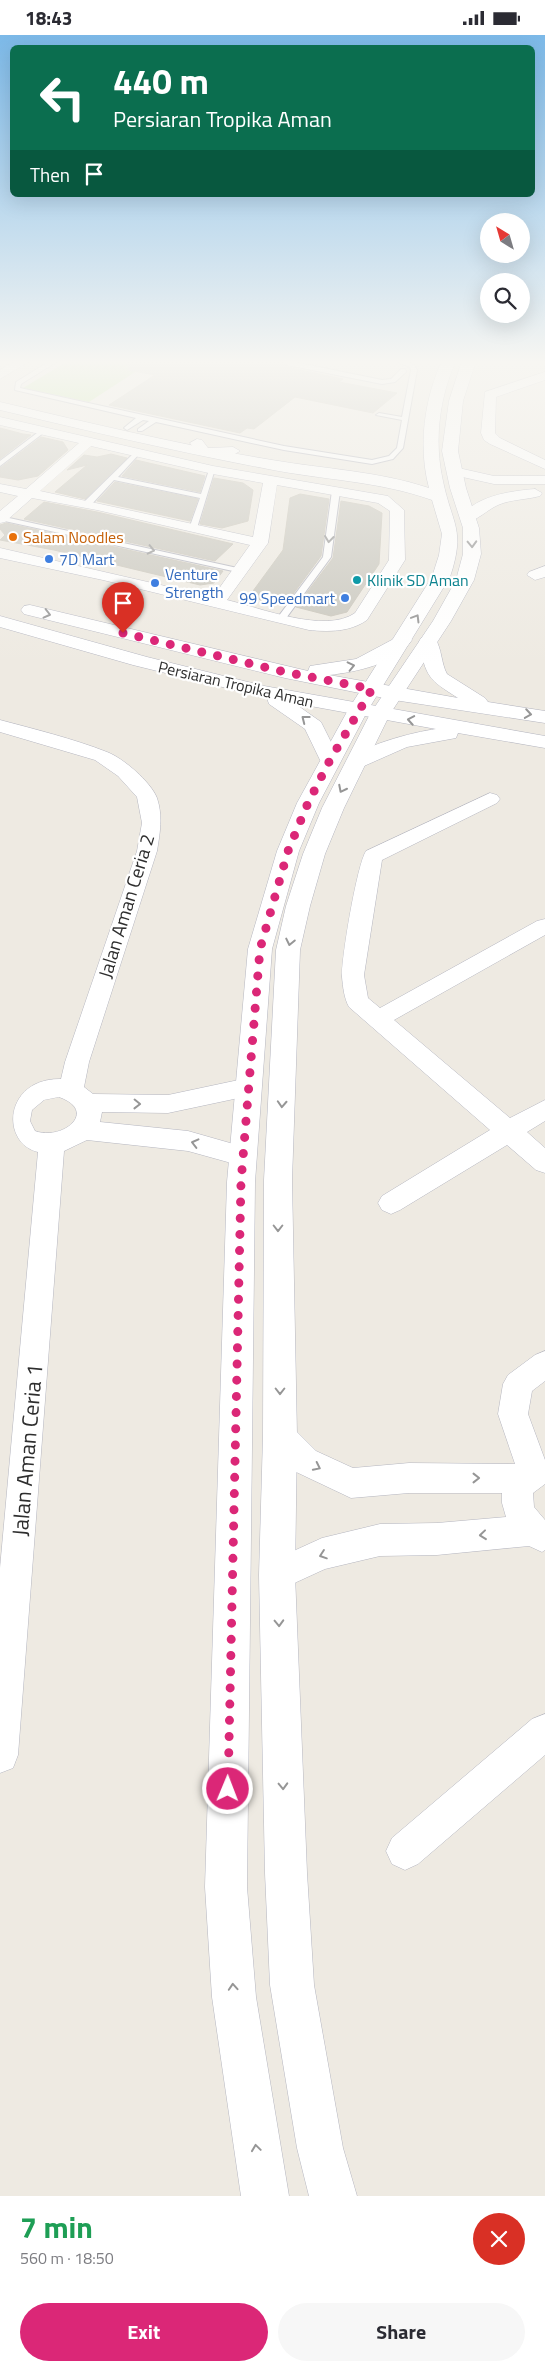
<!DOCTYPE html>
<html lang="en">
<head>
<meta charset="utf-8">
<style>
  :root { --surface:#fff; --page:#f7f7f7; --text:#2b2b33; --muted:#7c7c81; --accent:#db2777 }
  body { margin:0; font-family:"Titillium Web",sans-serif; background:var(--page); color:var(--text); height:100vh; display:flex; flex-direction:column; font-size:19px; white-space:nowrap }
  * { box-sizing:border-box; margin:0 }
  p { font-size:16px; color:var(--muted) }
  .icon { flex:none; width:28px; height:28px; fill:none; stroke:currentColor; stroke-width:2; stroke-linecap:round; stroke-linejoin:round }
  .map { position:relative; height:2161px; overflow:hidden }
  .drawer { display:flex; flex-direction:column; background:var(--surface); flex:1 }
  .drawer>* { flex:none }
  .hud { position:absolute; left:10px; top:10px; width:525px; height:152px; border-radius:8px; box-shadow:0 5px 20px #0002; background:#0b6e4f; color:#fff; overflow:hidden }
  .needle { width:32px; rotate:323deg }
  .buttons { position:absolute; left:480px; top:178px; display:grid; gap:10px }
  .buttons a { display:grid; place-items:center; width:50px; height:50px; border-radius:50%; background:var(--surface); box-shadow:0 5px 20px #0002; font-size:25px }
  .pin { position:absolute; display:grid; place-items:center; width:42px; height:42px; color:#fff; margin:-51px -21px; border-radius:50% 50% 50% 0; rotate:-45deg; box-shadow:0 0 5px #0007 }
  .pin .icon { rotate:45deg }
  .me { position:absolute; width:55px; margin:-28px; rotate:1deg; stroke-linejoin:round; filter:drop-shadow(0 0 4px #0008) }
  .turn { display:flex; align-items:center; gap:18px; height:105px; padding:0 20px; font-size:22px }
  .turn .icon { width:65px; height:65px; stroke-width:2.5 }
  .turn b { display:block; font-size:35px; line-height:42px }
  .then { display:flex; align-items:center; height:48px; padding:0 20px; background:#0003; gap:10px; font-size:19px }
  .round { display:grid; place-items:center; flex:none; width:52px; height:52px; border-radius:26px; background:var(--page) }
  .summary { display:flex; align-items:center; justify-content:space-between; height:85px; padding:0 20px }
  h1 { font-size:30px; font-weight:700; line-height:38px; color:#1e9e55 }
  .cta { display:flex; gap:10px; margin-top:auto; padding:10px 20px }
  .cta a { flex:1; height:58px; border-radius:30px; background:var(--accent); color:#fff; font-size:20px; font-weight:700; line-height:58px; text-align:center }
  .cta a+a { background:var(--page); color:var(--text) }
  .status { display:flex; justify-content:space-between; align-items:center; height:35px; padding:0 25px; background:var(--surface); direction:ltr }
  .status svg { height:14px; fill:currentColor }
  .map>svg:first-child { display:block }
  .pitch { fill:#c1e79e }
  .building { fill:#cac8bf; stroke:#cac6bb }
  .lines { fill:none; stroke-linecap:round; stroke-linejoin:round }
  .service-casing { stroke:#b5b6c0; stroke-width:2 }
  .minor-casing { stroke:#b5b6c0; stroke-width:1 }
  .tertiary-casing { stroke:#b5b6c0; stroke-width:1 }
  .secondary-casing { stroke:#b5b6c0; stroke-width:1 }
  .service { fill:#fff; fill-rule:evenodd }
  .minor { fill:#fff; fill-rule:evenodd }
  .tertiary { fill:#fff; fill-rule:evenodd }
  .secondary { fill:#fff; fill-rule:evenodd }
  .oneway { stroke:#969696 }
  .route { stroke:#db2777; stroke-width:9; stroke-dasharray:0 16.2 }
  .food-dot { fill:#e8710a; stroke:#fff; stroke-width:2 }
  .shop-dot { fill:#3f7fe0; stroke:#fff; stroke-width:2 }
  .culture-dot { fill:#0f9aa8; stroke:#fff; stroke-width:2 }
  .labels { text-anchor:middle; stroke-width:4.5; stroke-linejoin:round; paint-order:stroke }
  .far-food-label { font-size:16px; fill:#c56008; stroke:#fff; text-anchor:start }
  .far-shop-label { font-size:16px; fill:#366cbe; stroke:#fff; text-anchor:start }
  .far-culture-label { font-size:16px; fill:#0d838f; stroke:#fff; text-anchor:start }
  .far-street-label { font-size:16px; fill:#2e2e2e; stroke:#fff }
  .street-label { font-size:19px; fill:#2e2e2e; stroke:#fff }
  .near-street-label { font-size:22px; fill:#2e2e2e; stroke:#fff }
</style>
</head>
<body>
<div class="status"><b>18:43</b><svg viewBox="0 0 49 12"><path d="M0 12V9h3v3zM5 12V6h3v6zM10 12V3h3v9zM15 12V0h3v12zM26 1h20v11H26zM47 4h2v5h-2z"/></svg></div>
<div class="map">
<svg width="545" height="2161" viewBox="0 0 545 2161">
  <rect width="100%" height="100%" fill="#eeeae2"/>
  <!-- pitch -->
  <path class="pitch" d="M68,326H152L89,367L23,353Z"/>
  <!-- building -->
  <path class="building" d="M129,326H278L286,328L287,332L343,344L339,347L397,358L373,378L295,362L254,394L247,393L240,398L109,370L155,340L128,335Z
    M0,393L23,399L31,400L0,424Z
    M41,402L63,407L68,415L38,441L18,445L0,442V433Z
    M111,419L127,423L85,464L55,457L87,430L67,435L84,420L97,422Z
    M136,425L205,441L200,457L122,441Z
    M214,443L243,448L253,455L248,486L222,493L200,489Z
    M115,447L198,464L190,486L97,466Z
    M300,459L329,464L321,521L285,570L260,565L253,556L283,515L290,463Z
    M341,466L369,471L382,478L379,529L347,577L331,581L296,572L333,523Z
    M44,467L97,477L233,509L215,526L24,484Z
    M6,488L223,536L214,548L200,550L54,515L0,505L5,500L0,494V490Z"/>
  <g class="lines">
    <defs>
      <path id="service" d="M50,326H58L21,349L20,353L284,411L372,425L389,421L397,413L402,385L376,380L379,378L402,382L411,335L410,332L395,326H405L414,330L417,335L403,413L393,424L372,429L284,415L156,387L142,396H138V394L149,386L143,385L127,395L124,393L125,392L136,383L15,355L16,347Z
        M289,326L382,345L391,344L401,334H405L406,337L395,347L382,349L287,330Z
        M41,395L46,396L0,431V426Z
        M136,416L141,417L118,442L201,459L209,435L215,434L197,493L190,491L200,463L114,445L90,471H84V467Z
        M336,454L340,456L331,522L284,586H278V582L323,522L332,456Z
        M0,481L242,534L246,536L242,538L0,485Z"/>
      <path id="minor" d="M15,326H30L0,344V335Z
        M545,337V345L496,362L495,398L500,403L545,425V434L490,409L484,405L481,398L485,357Z
        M0,382L213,431L388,461L404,475L405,525L367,585C350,597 329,597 309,595L103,545L0,523V513L213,562L250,510L97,475L32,463L5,487L0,488V476L18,461L0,457V449L26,454L79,408L0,390ZM91,411L213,439L263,448L253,502L40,456ZM277,450L378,468L390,476L389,525L355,578C325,599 261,573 227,565L268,508Z
        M197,404L202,405L208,413L233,412L240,416L233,420H199L190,408Z
        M454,432L494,441H545V449H494L449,439L447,436Z
        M535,454L542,458L540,461C526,465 512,464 498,470C487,475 478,485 467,487L460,483C475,461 510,456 535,454Z
        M545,531V542L535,545L527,540L529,537Z
        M0,685C34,694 74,704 107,717C123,723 151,747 157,763C163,781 160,798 157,816L89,1027L84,1052L93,1059L168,1060L248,1043L257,1046L260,1052L257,1058L248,1061L168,1078L102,1077L100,1087L188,1096L251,1114L255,1121L251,1128L242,1131L188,1116L87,1105L64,1116L18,1720L13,1733L0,1738V1533L38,1117C0,1108 4,1043 61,1044L65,1027L137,816L142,788L137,762L118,741L95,725L0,697ZM59,1062C99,1076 63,1106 35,1096L30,1086L32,1075L44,1065Z
        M490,758L497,760L500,764L497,768L382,825L364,940L368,963L380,973L537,886L545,884V900L394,985L510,1083L545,1065V1086L527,1097L545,1113V1138L536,1135L507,1110L400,1175L391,1179L382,1175L378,1168L382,1161L490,1095L349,972C344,963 343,952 342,942C341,925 357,829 366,816Z
        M545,1316V1346L532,1356L528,1379L545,1425V1449L533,1458L534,1472L545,1485V1515L542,1517L529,1511L437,1520L380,1521L325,1534L277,1556L265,1551L261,1540L265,1529L322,1503L380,1489L437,1488L506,1482L502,1468V1458H409L351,1463L294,1436L269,1411L265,1401L269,1391L280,1387L291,1391L316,1416L353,1433L409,1428L515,1429L498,1379L503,1349L508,1340L535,1320Z
        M545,1679V1720L418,1829L405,1835L392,1829L386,1816L392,1803L532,1684Z"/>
      <path id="tertiary" d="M442,326H456C439,363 434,407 443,446C452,490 466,494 450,542L368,675L319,768L299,816L272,914L255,1147L247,1852L256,1962L289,2161H241L212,1962L205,1852L227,1147L248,914L277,816L297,768L348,675L432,542L439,520L442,499L432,465C379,446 323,445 268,434C178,417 89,396 0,375V367C90,388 180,410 272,425C324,434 378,436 429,453C418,412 424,364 442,326Z
        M462,326H476L463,366L458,416L466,453L479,493L481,519L474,545L451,586L390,679L344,773L325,819L310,871L300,915L292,1145L297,1401L295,1540L307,1838L314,1950L343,2113L357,2161H309L297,2113L270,1950L265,1838L259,1540L263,1401L264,1145L276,915L286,871L303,819L322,773L370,679L433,586L456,545L463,519V493L450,453L442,416L449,366Z"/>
      <path id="secondary" d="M30,570L308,636L310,631L356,624L403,599L410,601L412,605C396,629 356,637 329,640L458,663C428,644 426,642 419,607L421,603H435C442,614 441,628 447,639L485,663L488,667L545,676V688L394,665L285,643L24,579L21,575L24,571Z
        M0,581L147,622L264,651L545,701V713L458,698L456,703L407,712L355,735L348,733L345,729C357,711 414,697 436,694L294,668L321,687L340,725L337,729L330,731L323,729L320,725L305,694L269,669L267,663L133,630L0,592Z"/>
    </defs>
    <!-- service casing -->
    <use href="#service" class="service-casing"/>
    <!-- minor casing -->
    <use href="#minor" class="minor-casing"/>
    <!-- tertiary casing -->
    <use href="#tertiary" class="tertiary-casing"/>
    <!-- secondary casing -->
    <use href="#secondary" class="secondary-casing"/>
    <!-- service -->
    <use href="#service" class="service"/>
    <!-- minor -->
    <use href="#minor" class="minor"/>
    <!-- tertiary -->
    <use href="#tertiary" class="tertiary"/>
    <!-- secondary -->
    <use href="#secondary" class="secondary"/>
  </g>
  <!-- one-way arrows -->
  <defs><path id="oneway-chevron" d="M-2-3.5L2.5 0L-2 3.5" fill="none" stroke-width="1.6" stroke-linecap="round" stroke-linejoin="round" transform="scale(1.25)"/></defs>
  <g class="oneway">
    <use href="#oneway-chevron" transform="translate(329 504) rotate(97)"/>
    <use href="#oneway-chevron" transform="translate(472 509) rotate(88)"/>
    <use href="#oneway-chevron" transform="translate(151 515) rotate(13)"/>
    <use href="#oneway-chevron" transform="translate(47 579) rotate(14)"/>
    <use href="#oneway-chevron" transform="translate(416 583) rotate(-59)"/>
    <use href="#oneway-chevron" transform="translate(351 631) rotate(-13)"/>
    <use href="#oneway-chevron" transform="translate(528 679) rotate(9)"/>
    <use href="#oneway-chevron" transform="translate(305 684) rotate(-142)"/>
    <use href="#oneway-chevron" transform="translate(411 685) rotate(-170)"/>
    <use href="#oneway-chevron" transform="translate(342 754) rotate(117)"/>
    <use href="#oneway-chevron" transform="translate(290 907) rotate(102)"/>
    <use href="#oneway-chevron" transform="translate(137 1069) rotate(1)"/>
    <use href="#oneway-chevron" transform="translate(282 1069) rotate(93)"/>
    <use href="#oneway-chevron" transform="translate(195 1108) rotate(-166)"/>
    <use href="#oneway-chevron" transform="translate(278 1193) rotate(90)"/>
    <use href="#oneway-chevron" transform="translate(280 1356) rotate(90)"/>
    <use href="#oneway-chevron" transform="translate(317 1432) rotate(26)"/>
    <use href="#oneway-chevron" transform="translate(476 1443)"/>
    <use href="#oneway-chevron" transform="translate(483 1500) rotate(174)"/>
    <use href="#oneway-chevron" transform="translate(323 1520) rotate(161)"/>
    <use href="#oneway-chevron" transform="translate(279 1588) rotate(88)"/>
    <use href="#oneway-chevron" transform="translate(283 1751) rotate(88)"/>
    <use href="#oneway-chevron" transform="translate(233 1952) rotate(-94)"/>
    <use href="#oneway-chevron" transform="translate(256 2113) rotate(-98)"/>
  </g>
  <!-- sky -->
  <linearGradient id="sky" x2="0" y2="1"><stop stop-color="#7cb9e8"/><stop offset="0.52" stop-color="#f7f6f2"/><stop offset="1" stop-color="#f7f6f2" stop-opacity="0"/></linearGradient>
  <rect width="545" height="629" fill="url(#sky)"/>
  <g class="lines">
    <!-- route -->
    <path class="route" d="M123,598L285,637L372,654L330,725L308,768L288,816L260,914L241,1147L228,1754"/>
  </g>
  <!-- markers -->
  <circle class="food-dot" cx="13" cy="502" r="5"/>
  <g class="shop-dot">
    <circle cx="49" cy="524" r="5"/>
    <circle cx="155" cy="548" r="5"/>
    <circle cx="345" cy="563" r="5"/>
  </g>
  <circle class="culture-dot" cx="357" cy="545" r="5"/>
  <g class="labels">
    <!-- far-food labels -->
    <g class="far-food-label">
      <text x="23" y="508">Salam Noodles</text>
    </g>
    <!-- far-shop labels -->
    <g class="far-shop-label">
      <text x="59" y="530">7D Mart</text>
      <text x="165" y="545">Venture<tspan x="165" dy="18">Strength</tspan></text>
      <text x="335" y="569" text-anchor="end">99 Speedmart</text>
    </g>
    <!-- far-culture labels -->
    <g class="far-culture-label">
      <text x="367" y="551">Klinik SD Aman</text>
    </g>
    <!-- far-street labels -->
    <g class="far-street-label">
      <text transform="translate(236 649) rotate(13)" y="6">Persiaran Tropika Aman</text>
    </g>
    <!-- street labels -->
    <g class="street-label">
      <text transform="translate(126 871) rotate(-73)" y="7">Jalan Aman Ceria 2</text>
    </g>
    <!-- near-street labels -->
    <g class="near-street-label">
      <text transform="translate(27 1415) rotate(-85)" y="8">Jalan Aman Ceria 1</text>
    </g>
  </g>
</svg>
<div class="buttons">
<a><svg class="needle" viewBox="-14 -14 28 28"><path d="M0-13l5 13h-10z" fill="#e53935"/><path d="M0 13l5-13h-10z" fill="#7c7c81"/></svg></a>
<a><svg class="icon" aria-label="search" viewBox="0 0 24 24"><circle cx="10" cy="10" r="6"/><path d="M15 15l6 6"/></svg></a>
</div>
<div class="pin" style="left:123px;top:598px;background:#d93025"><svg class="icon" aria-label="arrive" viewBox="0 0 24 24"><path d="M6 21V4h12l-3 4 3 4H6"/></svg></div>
<svg class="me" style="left:228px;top:1754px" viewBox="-20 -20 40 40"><circle r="17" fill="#db2777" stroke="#fff" stroke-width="3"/><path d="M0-11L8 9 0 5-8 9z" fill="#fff"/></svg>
<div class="hud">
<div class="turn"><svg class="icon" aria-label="left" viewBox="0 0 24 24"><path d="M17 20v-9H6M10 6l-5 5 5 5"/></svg><div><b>440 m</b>Persiaran Tropika Aman</div></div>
<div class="then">Then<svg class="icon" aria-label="arrive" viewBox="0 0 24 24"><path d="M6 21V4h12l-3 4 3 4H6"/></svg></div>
</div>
</div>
<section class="drawer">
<div class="summary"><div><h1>7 min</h1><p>560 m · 18:50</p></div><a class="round" style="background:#d93025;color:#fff"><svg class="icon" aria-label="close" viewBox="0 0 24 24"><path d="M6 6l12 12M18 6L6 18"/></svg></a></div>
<div class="cta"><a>Exit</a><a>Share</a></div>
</section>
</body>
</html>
